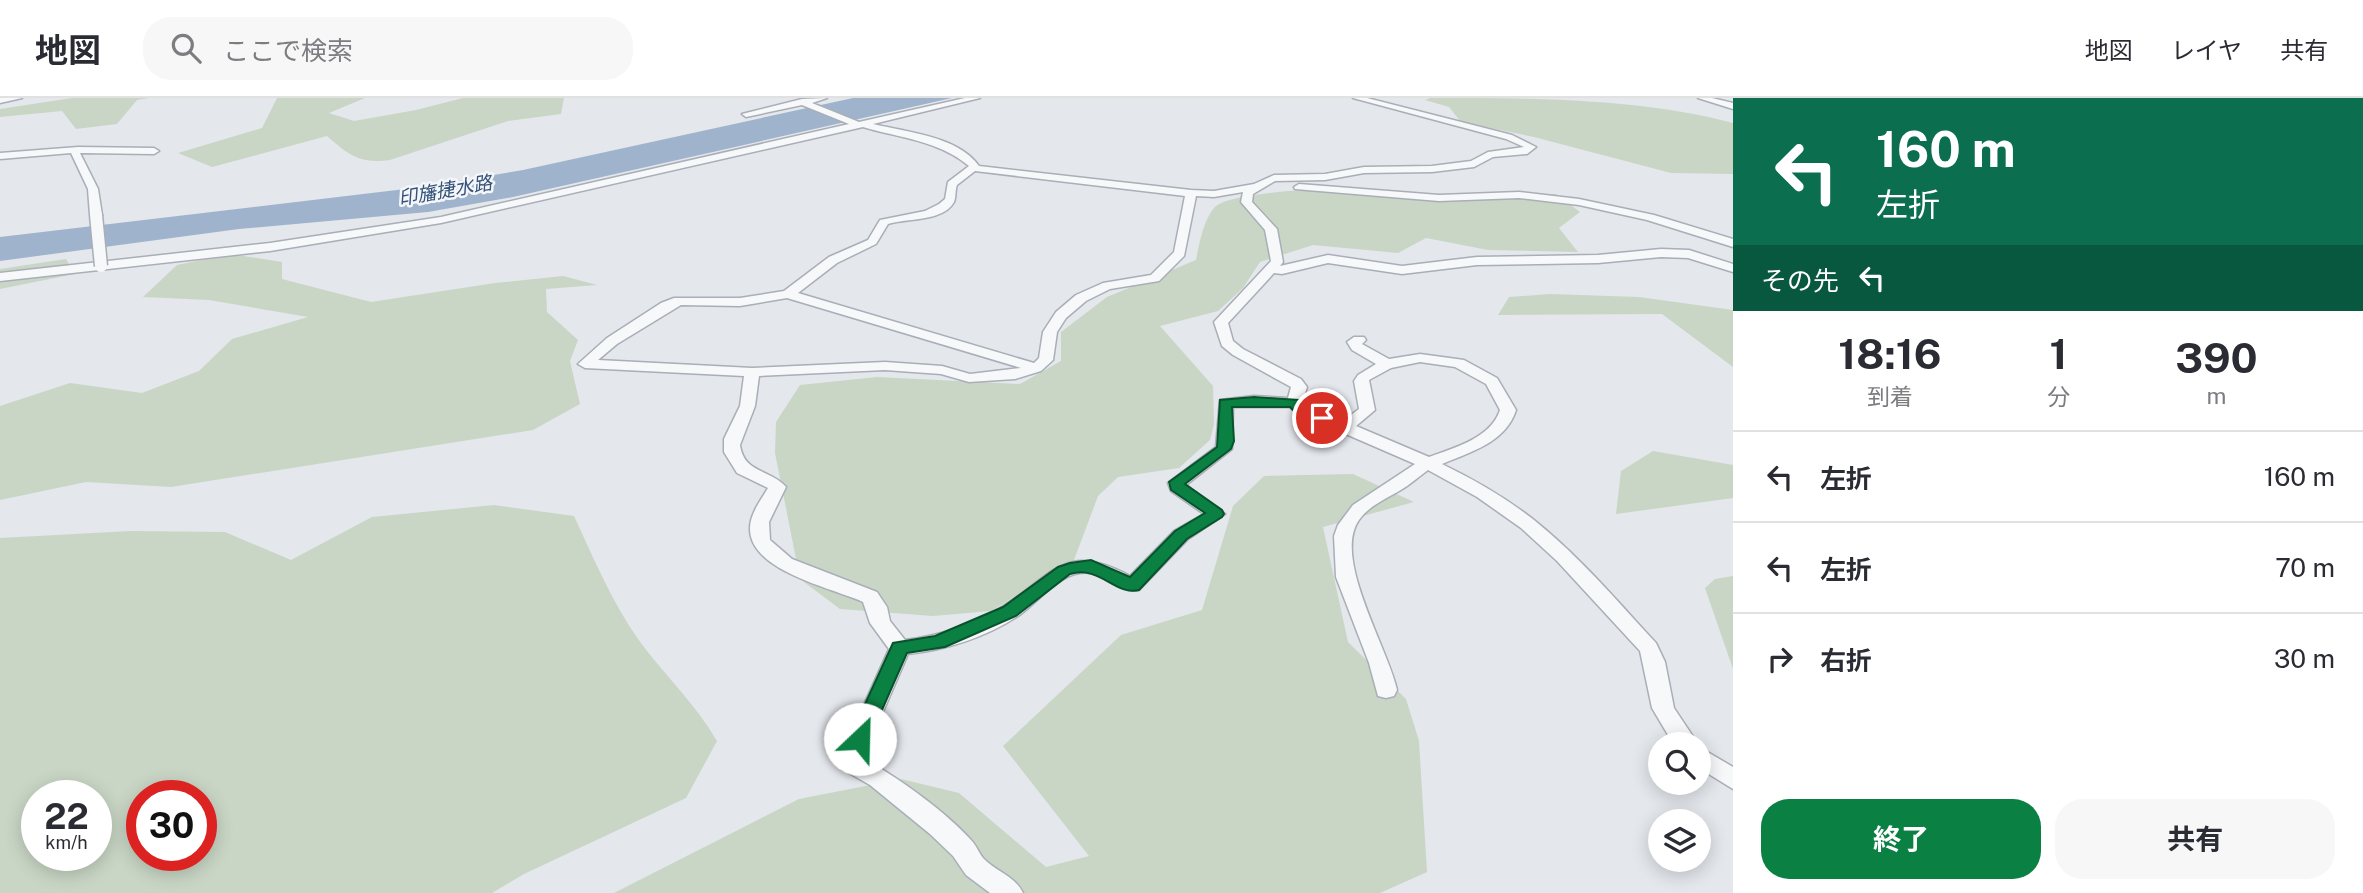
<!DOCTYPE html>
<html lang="ja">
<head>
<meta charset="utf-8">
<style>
  :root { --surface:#fff; --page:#f7f7f7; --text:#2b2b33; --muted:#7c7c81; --line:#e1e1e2; --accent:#0b8043 }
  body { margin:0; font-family:"Public Sans","Noto Sans JP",sans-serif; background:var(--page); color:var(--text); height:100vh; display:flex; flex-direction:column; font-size:26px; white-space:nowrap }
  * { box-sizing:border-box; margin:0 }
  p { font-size:23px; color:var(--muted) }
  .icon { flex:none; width:38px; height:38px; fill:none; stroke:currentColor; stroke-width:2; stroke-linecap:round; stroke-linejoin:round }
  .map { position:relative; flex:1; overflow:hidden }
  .details { display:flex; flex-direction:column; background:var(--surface); width:630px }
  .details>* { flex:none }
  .top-card { background:#0b6e4f; color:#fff; overflow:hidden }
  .tools { position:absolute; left:1648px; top:634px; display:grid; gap:14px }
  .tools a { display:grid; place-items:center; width:63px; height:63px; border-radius:50%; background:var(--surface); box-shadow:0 4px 18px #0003; font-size:35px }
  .speed { position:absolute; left:21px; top:682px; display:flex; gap:14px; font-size:35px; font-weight:700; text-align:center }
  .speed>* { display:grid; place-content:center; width:91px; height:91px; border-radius:50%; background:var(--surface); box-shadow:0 4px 18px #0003; line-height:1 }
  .speed small { font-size:18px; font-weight:400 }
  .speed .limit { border:10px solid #d22; background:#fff; color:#111 }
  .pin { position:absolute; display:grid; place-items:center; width:60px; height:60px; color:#fff; margin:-30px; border:4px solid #fff; border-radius:50%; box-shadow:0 2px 7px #0007 }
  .me { position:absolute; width:77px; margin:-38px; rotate:24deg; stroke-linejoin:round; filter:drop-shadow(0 0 5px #0008) }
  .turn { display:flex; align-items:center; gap:24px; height:147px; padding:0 28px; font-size:32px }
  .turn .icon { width:91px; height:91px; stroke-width:2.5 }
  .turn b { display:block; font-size:49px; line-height:60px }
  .then { display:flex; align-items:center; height:66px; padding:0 28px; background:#0003; gap:14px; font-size:26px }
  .eta { display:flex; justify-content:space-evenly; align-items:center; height:119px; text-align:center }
  .eta b { font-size:42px; font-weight:700; line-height:49px }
  .action { display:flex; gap:14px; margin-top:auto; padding:14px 28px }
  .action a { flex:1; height:80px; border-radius:28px; background:var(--accent); color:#fff; font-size:28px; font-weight:700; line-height:80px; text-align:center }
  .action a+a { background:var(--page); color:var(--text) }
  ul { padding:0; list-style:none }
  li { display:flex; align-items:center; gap:21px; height:91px; padding:0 28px; border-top:2px solid var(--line) }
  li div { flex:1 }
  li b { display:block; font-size:26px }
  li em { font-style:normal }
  header { display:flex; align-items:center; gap:42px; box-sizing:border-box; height:98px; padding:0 35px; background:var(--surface); border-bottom:2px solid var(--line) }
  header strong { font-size:33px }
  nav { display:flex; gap:38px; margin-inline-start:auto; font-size:24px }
  .search { width:490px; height:63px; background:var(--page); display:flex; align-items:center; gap:18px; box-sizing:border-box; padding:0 24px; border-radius:28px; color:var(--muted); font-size:26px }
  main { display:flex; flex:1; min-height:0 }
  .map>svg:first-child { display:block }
  .green { fill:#c9d6c5; fill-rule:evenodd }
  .water { fill:#9fb4cc }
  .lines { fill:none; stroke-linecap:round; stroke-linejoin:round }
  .minor-casing { stroke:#a9aeb7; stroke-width:3 }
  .minor { fill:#f7f8fa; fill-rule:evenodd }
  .minor-bridge-casing { stroke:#a9aeb7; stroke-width:15; stroke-linecap:butt }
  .minor-bridge { stroke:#f7f8fa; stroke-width:12 }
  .route { fill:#0b8043; stroke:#07532c; stroke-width:2 }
  .labels { text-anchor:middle; stroke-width:5; stroke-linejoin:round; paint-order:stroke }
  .far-water-label { font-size:19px; font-style:italic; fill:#34527a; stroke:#f4f6f9 }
</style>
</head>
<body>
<header>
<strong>地図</strong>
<div class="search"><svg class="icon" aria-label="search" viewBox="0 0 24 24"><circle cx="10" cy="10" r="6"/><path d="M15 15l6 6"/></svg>ここで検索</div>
<nav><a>地図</a><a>レイヤ</a><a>共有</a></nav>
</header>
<main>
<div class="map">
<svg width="1733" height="795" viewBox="0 0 1733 795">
  <rect width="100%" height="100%" fill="#e4e7ec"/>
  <!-- green -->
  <path class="green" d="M72,0H149L137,2L117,26L76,31L62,13L0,19V11Z
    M277,0H365L329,15L354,23L416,12L463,0H564L561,16L508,23L390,62C359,66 349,57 327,38L212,69L178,55L262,30Z
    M1430,0C1528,0 1641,0 1733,25V76L1671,75L1534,39L1461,24L1449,9L1425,2Z
    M1321,91L1486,99L1556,96L1580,114L1559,130L1578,154L1488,152L1426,140L1398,155L1313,147L1260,164L1243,190L1218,213L1160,228L1213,288L1214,326L1210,342L1179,370L1118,379L1098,398L1074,462L991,513L933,518L840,511L800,481L775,355L776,324L800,287L877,279L1020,286L1061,263V234L1107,199L1196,162C1199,147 1203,123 1214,110C1225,96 1301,92 1321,91Z
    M231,156L282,164V181L371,204L495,185L563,178L597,187L546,191L547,214L578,242L570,263L580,306L533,332L171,389L86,384L0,402V308L70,285L142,295L199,273L232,241L308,219L209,202L143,199L177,167Z
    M66,161L75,176L0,191V171Z
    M1550,196L1639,199L1733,212V269L1662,216L1498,217L1509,199Z
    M1653,353L1733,367V400L1616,416L1621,373Z
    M1353,376L1414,404L1323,429L1348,544L1406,601L1419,643L1427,774L1380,795H614L799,701L901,681L959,695L1046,769L1089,758L1003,648L1121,537L1202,512L1233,408L1264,378Z
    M494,407L574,418C593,459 612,504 638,541C664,577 695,605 717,643L686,700L524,776L492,795H0V440L131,433L225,434L291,462L372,419ZM37,698H96V758H37ZM201,698V758H142V698Z
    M1733,478V571L1705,490L1715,481Z"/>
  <!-- water -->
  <path class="water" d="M853,0H952L513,99L428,114L239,131L0,163V139L422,89L523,72Z"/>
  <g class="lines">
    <defs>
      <path id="minor" d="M0,0H22L0,5Z
        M827,0L812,5L859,24L965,0H980L873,26C906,34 958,38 979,68L1191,92L1214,93L1254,86L1274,77L1325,76L1364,69L1432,68L1471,63L1488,54L1524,49L1506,41L1353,0H1367L1512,37L1536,49L1527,56L1493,59L1474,69L1432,74L1364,75L1325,82L1275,83L1253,96L1252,104L1277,131L1283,164L1280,168L1328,157L1402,168L1477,159L1598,157L1661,151L1689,152L1733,166V174L1688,160L1661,159L1598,165L1477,167L1402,176L1328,165L1282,176L1274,175L1228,225L1233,243L1243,251L1301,281L1307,289L1302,304L1305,308L1343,323L1359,311L1354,283L1358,277L1376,266L1352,252L1347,244L1354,239H1364L1366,242L1362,246L1389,261L1420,256L1464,262L1497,280L1516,312C1506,344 1471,354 1442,366C1475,382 1506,400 1534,422C1579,458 1617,503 1656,545L1665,564L1674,610L1698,646H1673L1671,642L1652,610L1640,553L1557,463L1521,430L1477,399L1428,372C1421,377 1414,383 1407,388C1391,399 1370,406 1359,422C1332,460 1388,550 1397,592L1394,598L1386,600L1378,598L1369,565L1336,479L1334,438L1338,427L1353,407L1415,366L1295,314L1290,309H1233L1232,351L1186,387L1225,416L1188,441L1139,492C1118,497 1102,470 1079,475C1056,479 1037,505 1018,518C986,539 946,552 908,556L863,660C897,679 945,713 971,742C976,747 979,755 983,760C995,773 1015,778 1023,795H990L966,777L953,758L930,736L870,687L842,671L838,664L889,551L870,525L863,504C832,490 749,473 750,430C750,416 761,402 768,390L737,375L724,354V341L740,308L744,278L585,270L578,266L607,240L661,205L674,200H740L784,193L829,159L868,142L880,122L925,113L939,106L945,101L948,84L969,68C938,42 899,40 863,29L441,125L270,153L0,183V175L270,145L441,119L849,26L802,7L746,19L742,16L802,1ZM975,73L1185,98L1174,154L1151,177L1103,185L1076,197L1056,214L1043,234L1039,260L1034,265L798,195L837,165L876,146L888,126C907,120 943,124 954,104C956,100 955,92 957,87ZM1243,94L1241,104L1265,132L1271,163L1214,224L1222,248L1233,257L1291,289L1288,300L1254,298L1220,302L1216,349L1168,385L1171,393L1204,416L1174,433L1130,478C1063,442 1053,478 1002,509C972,527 939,538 905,542L890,523L887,509L877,494L792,461L770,442L769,424L786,389C771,371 744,376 740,347L755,308L759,278L885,272L941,276L969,284L1015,281L1041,273L1053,262L1057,234L1066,220L1086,203L1110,191L1159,183L1184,158L1196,98L1214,99ZM787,200L1021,270L970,276L942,268L885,264L752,270L598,262L617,246L681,207L740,208ZM1420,264L1455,269L1486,286L1500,312C1491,340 1454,350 1429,359L1356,328L1375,312L1369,282L1391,270Z
        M1698,0H1712L1733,5V11Z
        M78,49L154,50L159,53L154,56L80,55L98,91L102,117L96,120L90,117L88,91L71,55L0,61V55Z
        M1299,86L1439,97L1519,94L1579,101L1654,117L1733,141V149L1647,122L1579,107L1519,100L1439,103L1295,91L1294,89Z
        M1699,649L1733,669V691L1699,670Z"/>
    </defs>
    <!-- minor casing -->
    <use href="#minor" class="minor-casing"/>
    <!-- minor -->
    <use href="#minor" class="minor"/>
    <defs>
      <path id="minor-bridge" d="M96,117L101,168"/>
    </defs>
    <!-- minor-bridge casing -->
    <use href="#minor-bridge" class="minor-bridge-casing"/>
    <!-- minor-bridge -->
    <use href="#minor-bridge" class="minor-bridge"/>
  </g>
  <!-- route -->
  <path class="route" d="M1254,299L1299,302L1329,320L1322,325L1295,314L1290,309H1232L1234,343L1231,351L1185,386L1222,412L1224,416L1222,419L1187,441L1139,492C1115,498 1100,467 1070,476L1016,518L945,549L907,555L867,646L860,649L852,646L849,641L893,545L935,538L1003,509L1058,469L1070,465L1091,462L1130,479L1175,433L1205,415L1171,392L1169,384L1217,349L1220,302Z"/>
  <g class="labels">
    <!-- far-water labels -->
    <g class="far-water-label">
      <text transform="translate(445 92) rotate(-10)" y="7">印旛捷水路</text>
    </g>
  </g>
</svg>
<div class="tools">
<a><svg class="icon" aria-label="search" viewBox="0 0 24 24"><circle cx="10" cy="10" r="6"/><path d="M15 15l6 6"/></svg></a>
<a><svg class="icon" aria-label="layers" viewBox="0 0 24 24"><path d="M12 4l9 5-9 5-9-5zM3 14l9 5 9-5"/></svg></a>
</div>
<div class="speed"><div>22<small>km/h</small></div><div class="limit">30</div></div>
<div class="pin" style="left:1322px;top:320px;background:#d93025"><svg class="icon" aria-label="arrive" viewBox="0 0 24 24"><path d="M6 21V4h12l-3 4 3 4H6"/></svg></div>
<svg class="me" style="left:860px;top:641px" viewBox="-20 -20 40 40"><circle r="19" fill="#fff"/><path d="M0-13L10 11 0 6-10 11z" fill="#0b8043"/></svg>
</div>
<section class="details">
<div class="top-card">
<div class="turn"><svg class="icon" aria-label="left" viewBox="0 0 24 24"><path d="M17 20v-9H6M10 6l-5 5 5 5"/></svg><div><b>160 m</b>左折</div></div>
<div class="then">その先<svg class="icon" aria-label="left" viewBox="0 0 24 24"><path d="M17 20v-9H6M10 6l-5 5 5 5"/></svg></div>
</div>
<div class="eta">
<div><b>18:16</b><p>到着</p></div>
<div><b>1</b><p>分</p></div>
<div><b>390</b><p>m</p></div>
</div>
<ul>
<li><svg class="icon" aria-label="left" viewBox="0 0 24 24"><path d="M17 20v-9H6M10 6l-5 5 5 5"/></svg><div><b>左折</b></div><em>160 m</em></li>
<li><svg class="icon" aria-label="left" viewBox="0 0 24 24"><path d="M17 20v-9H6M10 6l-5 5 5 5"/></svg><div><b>左折</b></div><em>70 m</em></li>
<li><svg class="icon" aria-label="right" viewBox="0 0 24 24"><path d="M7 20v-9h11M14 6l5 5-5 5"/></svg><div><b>右折</b></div><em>30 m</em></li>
</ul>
<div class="action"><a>終了</a><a>共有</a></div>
</section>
</main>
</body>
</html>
